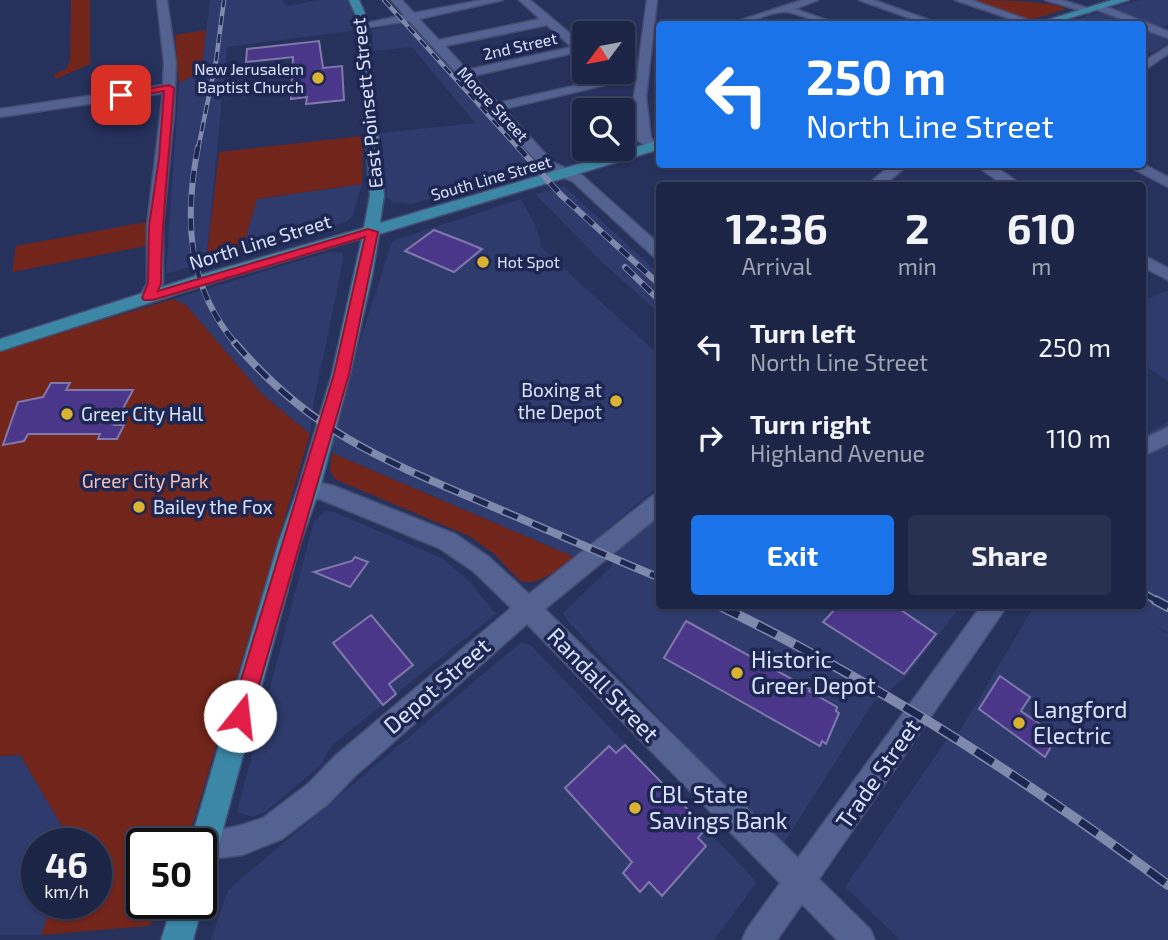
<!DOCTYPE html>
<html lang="en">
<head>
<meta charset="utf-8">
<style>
  :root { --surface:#1c2545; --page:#293150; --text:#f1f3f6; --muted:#a0a5b3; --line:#3a425e; --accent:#1a73e8 }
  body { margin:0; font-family:"Exo 2",sans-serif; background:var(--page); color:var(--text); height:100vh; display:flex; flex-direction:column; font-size:26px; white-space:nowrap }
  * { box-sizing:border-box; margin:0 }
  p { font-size:23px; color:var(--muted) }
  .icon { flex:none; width:38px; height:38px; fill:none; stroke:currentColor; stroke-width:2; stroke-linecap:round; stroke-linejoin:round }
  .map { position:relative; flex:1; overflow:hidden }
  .side { position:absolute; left:656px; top:182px; width:490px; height:427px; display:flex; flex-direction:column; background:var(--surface); border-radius:7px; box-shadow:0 2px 5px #0004,0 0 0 2px var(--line) }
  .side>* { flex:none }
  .banner { position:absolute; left:656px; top:21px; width:490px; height:147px; border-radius:7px; box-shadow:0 2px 5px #0004,0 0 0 2px var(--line); background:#1a73e8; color:#fff; overflow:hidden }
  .needle { width:46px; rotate:238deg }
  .buttons { position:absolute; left:572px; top:21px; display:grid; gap:14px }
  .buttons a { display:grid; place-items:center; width:63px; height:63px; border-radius:7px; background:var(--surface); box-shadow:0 2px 5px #0004,0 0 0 2px var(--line); font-size:35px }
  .speed { position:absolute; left:21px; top:828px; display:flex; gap:14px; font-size:35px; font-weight:700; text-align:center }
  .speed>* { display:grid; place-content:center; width:91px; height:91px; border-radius:50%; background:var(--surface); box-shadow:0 2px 5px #0004,0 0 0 2px var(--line); line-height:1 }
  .speed small { font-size:18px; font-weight:400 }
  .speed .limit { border:4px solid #111; border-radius:10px; background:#fff; color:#111 }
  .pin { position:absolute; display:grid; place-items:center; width:60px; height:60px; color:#fff; margin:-30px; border-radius:14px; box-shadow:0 4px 10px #0006 }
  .me { position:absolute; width:77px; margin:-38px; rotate:16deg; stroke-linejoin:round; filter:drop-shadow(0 0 5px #0008) }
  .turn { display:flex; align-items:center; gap:24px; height:147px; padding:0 35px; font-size:32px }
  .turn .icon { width:91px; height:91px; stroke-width:2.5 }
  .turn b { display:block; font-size:49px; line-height:60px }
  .eta { display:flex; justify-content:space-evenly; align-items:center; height:119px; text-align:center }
  .eta b { font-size:42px; font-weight:700; line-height:49px }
  .action { display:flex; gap:14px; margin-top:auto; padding:14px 35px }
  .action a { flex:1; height:80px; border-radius:7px; background:var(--accent); color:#fff; font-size:28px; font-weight:700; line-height:80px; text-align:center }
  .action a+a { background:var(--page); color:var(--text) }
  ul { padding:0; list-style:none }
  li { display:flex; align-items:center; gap:21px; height:91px; padding:0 35px }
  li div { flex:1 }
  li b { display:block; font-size:26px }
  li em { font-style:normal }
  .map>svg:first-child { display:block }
  .built { fill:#2e3b6c }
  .green { fill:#72251a }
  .building { fill:#4b378a; stroke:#8078ab; stroke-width:2 }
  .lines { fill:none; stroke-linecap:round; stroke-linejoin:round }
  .minor-casing { stroke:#454d72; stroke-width:3 }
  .major-casing { stroke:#454d72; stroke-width:3 }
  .minor { fill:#546291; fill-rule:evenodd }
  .major { fill:#3b87a5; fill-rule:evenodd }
  .rail-far3-casing { stroke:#7f89ac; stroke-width:4.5 }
  .rail-far2-casing { stroke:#7f89ac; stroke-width:6 }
  .rail-far1-casing { stroke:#7f89ac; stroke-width:8 }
  .rail-casing { stroke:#7f89ac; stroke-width:10 }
  .rail-far3 { stroke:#1d2751; stroke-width:2.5; stroke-dasharray:9; stroke-linecap:butt }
  .rail-far2 { stroke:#1d2751; stroke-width:4.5; stroke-dasharray:12; stroke-linecap:butt }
  .rail-far1 { stroke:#1d2751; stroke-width:5; stroke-dasharray:16; stroke-linecap:butt }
  .rail { stroke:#1d2751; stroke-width:7; stroke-dasharray:21; stroke-linecap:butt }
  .route { fill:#e11d48; stroke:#92132f; stroke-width:2 }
  .poi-dot { fill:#dab333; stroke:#1d2751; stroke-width:2.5 }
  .labels { text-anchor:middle; stroke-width:7; stroke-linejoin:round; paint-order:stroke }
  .far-street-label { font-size:16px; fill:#dae4ff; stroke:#1d2751 }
  .far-poi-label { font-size:16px; fill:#dae4ff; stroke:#1d2751; text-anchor:end }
  .street-label { font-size:19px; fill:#dae4ff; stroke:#1d2751 }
  .poi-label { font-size:19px; fill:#dae4ff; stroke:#1d2751; text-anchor:start }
  .park-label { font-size:19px; fill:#f6bfb5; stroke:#1d2751 }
  .near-poi-label { font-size:23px; fill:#dae4ff; stroke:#1d2751; text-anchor:start }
  .near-street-label { font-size:23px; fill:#dae4ff; stroke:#1d2751 }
</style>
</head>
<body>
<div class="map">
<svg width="1168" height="940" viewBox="0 0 1168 940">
  <rect width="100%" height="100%" fill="#26315c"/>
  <!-- built -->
  <path class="built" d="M210,0H282L287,6L320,0H349L358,30L227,47L206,263L166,274L179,83L201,71Z
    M1139,0H1168V25L1159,28L1168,32V43L1152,53L1143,51V24H1061Z
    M411,21L542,165L412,204L394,202L387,198L381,133L475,123L412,47L373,51L372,30Z
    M362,184L353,215L346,222L241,254L257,199Z
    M564,186L660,275V314L604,264L535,194Z
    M521,199L535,224L542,248L660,356V485L574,557L332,453L334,423L392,241Z
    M329,252L342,253L344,256L314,401L310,434L262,394L186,305L173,299Z
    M1168,290V382L1143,364V301Z
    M1168,421V633L1150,624L1168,634V940H900L845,887L945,742L960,731L1034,606H1143V436Z
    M660,510V606H961L906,677L873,703L782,846L569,623L563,613L612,566L614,551Z
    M326,511L334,512L442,558L471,583L496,614L332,745L320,766L265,812L254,816L245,815L237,812L314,521Z
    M521,642L531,645L757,882L714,940H211L228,890Z
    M20,755L72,843L37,844V903H52L41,935H0V756Z"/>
  <!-- green -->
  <path class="green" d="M71,0H90V64L56,79L54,74L66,69L70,61Z
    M965,0C988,0 1050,0 1066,9L1034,19L1023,18Z
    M206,30L201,71L179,83L175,35Z
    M363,136L362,184L257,199L241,254L206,263L219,152Z
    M146,222V246L12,272L16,246Z
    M173,299L186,305L262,394L310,434L187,843L142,844V903H171L168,910L148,926L41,935L52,903H96V844L72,843L20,755L0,756V351Z
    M332,453L574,557C558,568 540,587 520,581L494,554L471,537L335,479L330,470Z"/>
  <!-- building -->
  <path class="building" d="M319,41L323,68L342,66L344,100L306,104L307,97L291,99L293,57L246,62L247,49Z
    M434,230L465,242L482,249L454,272L405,251Z
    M51,383H70L66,390H133L114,425H124L117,439H98L100,434H28L24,441L3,445L18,402L43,397Z
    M355,557L368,562L350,587L314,572L352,561Z
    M838,606H895L936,634L904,674L823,622Z
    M371,615L413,665L389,684L396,694L383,705L333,643Z
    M686,621L810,689L809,691L837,707L836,711L839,713L826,744L822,741L820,746L664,658Z
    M1000,676L1030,697L1021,711L1057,736L1045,757L979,709Z
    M625,745L706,828L698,838L706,846L662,896L649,882L640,892L623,873L632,862L565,788L609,746L616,753Z"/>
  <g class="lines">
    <defs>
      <path id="minor" d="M157,0H167L176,63L174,112L163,226V283L155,301L149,302L140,297L147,283V226L163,93L0,117V109L163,85L164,63Z
        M391,0H402L414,13L482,0H503L419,19L439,40L540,19L519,0H530L584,45V54L578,52L473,76L498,103L622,75V81L504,109L554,163L582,175L660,245V259L654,257L572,181L544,169L409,21L358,29V25L404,15ZM547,25L572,47L467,70L445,46Z
        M647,0H657L646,97L651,138L659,146L652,150L637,140L634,97Z
        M802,0H818L795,9L832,22L833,24C815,24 799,12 784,12C765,12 749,26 729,24Z
        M859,0H874L940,24H926Z
        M955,0H971L1040,24H1025Z
        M1045,0H1062L1094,10L1089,13Z
        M1099,4L1168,31V38L1143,29V24H1134L1095,9L1094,7Z
        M1168,46V54L1143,71V62Z
        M892,164H909L883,186H866Z
        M974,164H992L1023,186H1005Z
        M1124,164H1143L1168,177V187Z
        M1143,255L1168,268V280L1143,267Z
        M1168,427V444L1143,456V439Z
        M309,480L334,486L455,534L489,557L529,594L652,496L660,493V515L545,609L798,858L981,606H1007L819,879L870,929L875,940H837L802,904L777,940H742L747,929L780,883L527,624L355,776L328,804L282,839L242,855L201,860V844H190L194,836L242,825L263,818L308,784L335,756L511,608L473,571L439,548L322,500L301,494L298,488L301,482Z"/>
      <path id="major" d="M349,0H359L367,18L384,195L380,223L660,140V149L379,234L372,276L350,374L320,488L300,544L216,855L211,865L201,870V844H190L278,544L298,488L332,374L362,238L205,285L0,351V339L193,277L364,228L370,195L357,18Z
        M1112,0H1129L1050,24H1035Z
        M201,898L203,903L193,940H161L173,903H201Z"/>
    </defs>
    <!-- minor casing -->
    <use href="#minor" class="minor-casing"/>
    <!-- major casing -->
    <use href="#major" class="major-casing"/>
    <!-- minor -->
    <use href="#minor" class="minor"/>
    <!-- major -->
    <use href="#major" class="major"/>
    <defs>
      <path id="rail-far3" d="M384,0L519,149
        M198,149L216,61L224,0"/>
      <path id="rail-far2" d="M198,147C184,219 187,287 236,344
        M518,147L561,195L660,285
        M625,267L660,301"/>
      <path id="rail-far1" d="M235,343C315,437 393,464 503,511C555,533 607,556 660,578
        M1143,593L1159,602"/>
      <path id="rail" d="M1155,600L1168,607
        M720,606C879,684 1026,779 1168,885"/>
    </defs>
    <!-- rail-far3 casing -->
    <use href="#rail-far3" class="rail-far3-casing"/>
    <!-- rail-far2 casing -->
    <use href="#rail-far2" class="rail-far2-casing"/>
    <!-- rail-far1 casing -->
    <use href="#rail-far1" class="rail-far1-casing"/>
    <!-- rail casing -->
    <use href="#rail" class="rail-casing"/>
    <!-- rail-far3 -->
    <use href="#rail-far3" class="rail-far3"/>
    <!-- rail-far2 -->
    <use href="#rail-far2" class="rail-far2"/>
    <!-- rail-far1 -->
    <use href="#rail-far1" class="rail-far1"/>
    <!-- rail -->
    <use href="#rail" class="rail"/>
  </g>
  <!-- route -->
  <path class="route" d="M169,85L174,88C170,153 161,217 161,283L158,291L368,229L378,232L349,374L250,716L247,723L240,726L233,723L230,716L334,374L365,237L153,300H144L142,298L148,283L149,226L159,159L164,91L121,98L116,95Z"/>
  <!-- markers -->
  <g class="poi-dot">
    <circle cx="318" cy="78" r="7"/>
    <circle cx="483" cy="262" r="7"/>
    <circle cx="616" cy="401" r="7"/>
    <circle cx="67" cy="414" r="7"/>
    <circle cx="139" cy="507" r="7"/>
    <circle cx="737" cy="673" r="7"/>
    <circle cx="1019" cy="723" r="7"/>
    <circle cx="635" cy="808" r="7"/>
  </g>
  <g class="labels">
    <!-- far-street labels -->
    <g class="far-street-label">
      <text transform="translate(520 46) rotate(-13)" y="6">2nd Street</text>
      <text transform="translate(493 104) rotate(47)" y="6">Moore Street</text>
      <text transform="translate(491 178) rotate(-16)" y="6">South Line Street</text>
    </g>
    <!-- far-poi labels -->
    <g class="far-poi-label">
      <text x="304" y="75">New Jerusalem<tspan x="304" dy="18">Baptist Church</tspan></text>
      <text x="497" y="268" text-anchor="start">Hot Spot</text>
    </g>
    <!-- street labels -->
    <g class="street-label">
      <text transform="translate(367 103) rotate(-96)" y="7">East Poinsett Street</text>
      <text transform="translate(260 242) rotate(-17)" y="7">North Line Street</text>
    </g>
    <!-- poi labels -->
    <g class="poi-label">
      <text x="602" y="397" text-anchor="end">Boxing at<tspan x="602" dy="22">the Depot</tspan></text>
      <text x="81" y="421">Greer City Hall</text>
      <text x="153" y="514">Bailey the Fox</text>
    </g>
    <!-- park labels -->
    <g class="park-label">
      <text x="145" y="488">Greer City Park</text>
    </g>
    <!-- near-poi labels -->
    <g class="near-poi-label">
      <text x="751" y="668">Historic<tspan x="751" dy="26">Greer Depot</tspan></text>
      <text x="1033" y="718">Langford<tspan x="1033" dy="26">Electric</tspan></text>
      <text x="649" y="803">CBL State<tspan x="649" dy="26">Savings Bank</tspan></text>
    </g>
    <!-- near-street labels -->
    <g class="near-street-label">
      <text transform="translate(603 685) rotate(46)" y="8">Randall Street</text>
      <text transform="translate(437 686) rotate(-41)" y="8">Depot Street</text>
      <text transform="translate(878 774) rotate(-55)" y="8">Trade Street</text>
    </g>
  </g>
</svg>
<div class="buttons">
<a><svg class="needle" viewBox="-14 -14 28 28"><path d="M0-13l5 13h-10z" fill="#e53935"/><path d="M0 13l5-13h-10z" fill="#a0a5b3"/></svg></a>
<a><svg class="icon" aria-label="search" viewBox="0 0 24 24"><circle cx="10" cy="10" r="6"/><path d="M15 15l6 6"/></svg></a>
</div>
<div class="speed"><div>46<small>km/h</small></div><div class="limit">50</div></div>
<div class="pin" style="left:121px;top:95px;background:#d93025"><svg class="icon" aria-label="arrive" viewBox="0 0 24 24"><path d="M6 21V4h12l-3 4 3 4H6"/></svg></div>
<svg class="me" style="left:240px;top:716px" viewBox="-20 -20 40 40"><circle r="19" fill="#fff"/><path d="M0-13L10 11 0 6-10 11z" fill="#e11d48"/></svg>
<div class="banner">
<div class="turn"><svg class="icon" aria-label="left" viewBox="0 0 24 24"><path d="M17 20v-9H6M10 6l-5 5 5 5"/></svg><div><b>250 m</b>North Line Street</div></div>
</div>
<section class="side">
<div class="eta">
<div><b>12:36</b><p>Arrival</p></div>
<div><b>2</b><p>min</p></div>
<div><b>610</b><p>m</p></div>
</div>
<ul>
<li><svg class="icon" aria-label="left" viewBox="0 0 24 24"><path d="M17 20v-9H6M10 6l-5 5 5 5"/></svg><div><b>Turn left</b><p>North Line Street</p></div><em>250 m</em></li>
<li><svg class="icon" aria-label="right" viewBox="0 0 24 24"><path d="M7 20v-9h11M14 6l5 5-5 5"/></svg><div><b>Turn right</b><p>Highland Avenue</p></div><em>110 m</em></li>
</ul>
<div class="action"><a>Exit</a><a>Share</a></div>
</section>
</div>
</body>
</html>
